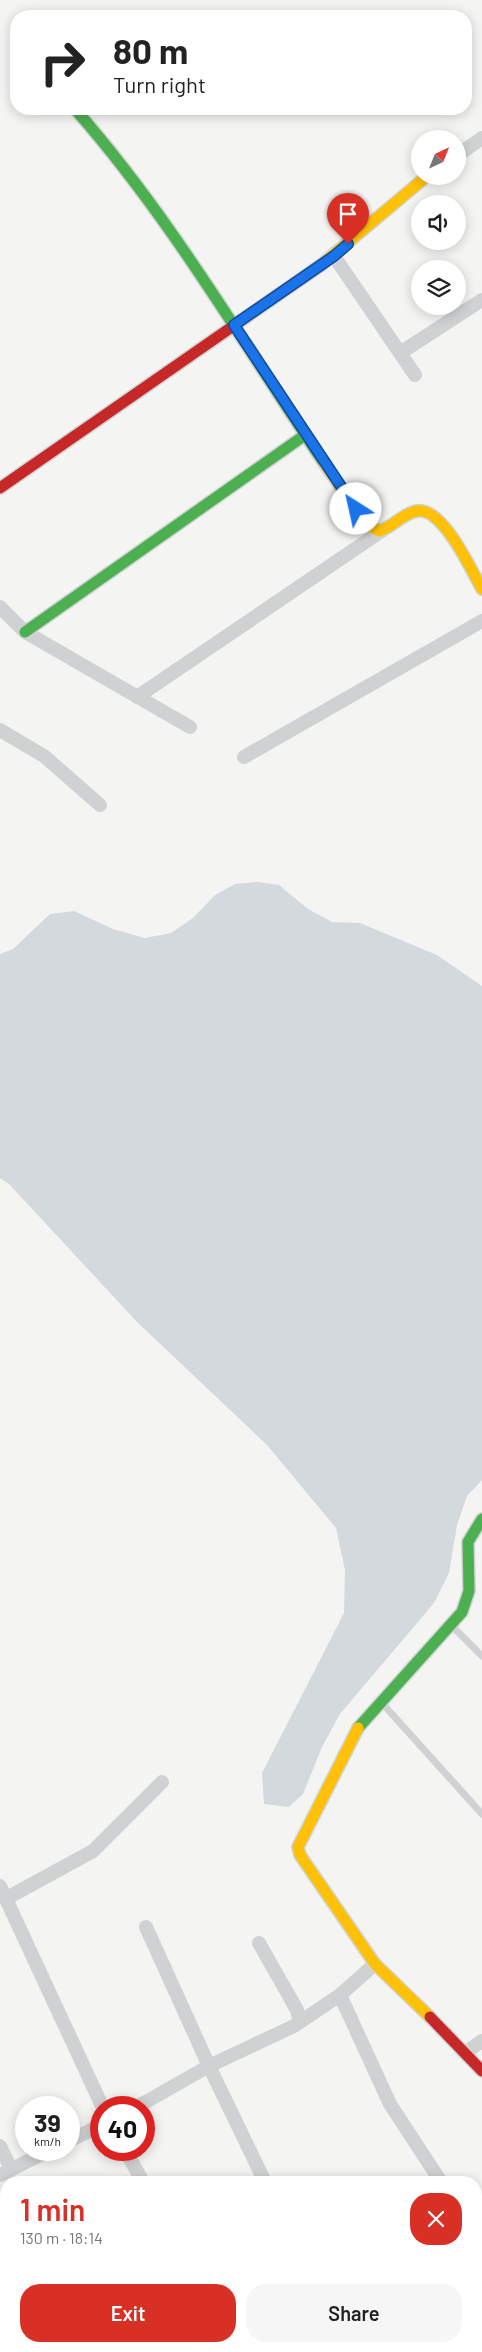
<!DOCTYPE html>
<html lang="en">
<head>
<meta charset="utf-8">
<style>
  :root { --surface:#fff; --page:#f6f6f6; --text:#222; --muted:#767676; --accent:#d93025 }
  body { margin:0; font-family:Barlow,sans-serif; background:var(--page); color:var(--text); height:100vh; display:flex; flex-direction:column; font-size:19px; white-space:nowrap }
  * { box-sizing:border-box; margin:0 }
  p { font-size:16px; color:var(--muted) }
  .icon { flex:none; width:28px; height:28px; fill:none; stroke:currentColor; stroke-width:2; stroke-linecap:round; stroke-linejoin:round }
  .map { position:relative; flex:1; overflow:hidden }
  .side { position:absolute; left:0px; top:2176px; width:482px; height:176px; display:flex; flex-direction:column; background:var(--surface); border-radius:20px 20px 0 0; box-shadow:0 2px 12px #0003 }
  .side>* { flex:none }
  .hud { position:absolute; left:10px; top:10px; width:462px; height:105px; border-radius:20px; box-shadow:0 2px 12px #0003; background:#fff; color:var(--text); overflow:hidden }
  .needle { width:32px; rotate:43deg }
  .fabs { position:absolute; left:411px; top:130px; display:grid; gap:10px }
  .fabs a { display:grid; place-items:center; width:55px; height:55px; border-radius:50%; background:var(--surface); box-shadow:0 2px 12px #0003; font-size:25px }
  .speed { position:absolute; left:15px; top:2096px; display:flex; gap:10px; font-size:25px; font-weight:700; text-align:center }
  .speed>* { display:grid; place-content:center; width:65px; height:65px; border-radius:50%; background:var(--surface); box-shadow:0 2px 12px #0003; line-height:1 }
  .speed small { font-size:12px; font-weight:400 }
  .speed .limit { border:8px solid #d22; background:#fff; color:#111 }
  .pin { position:absolute; display:grid; place-items:center; width:42px; height:42px; color:#fff; margin:-51px -21px; border-radius:50% 50% 50% 0; rotate:-45deg; box-shadow:0 0 5px #0007 }
  .pin .icon { rotate:45deg }
  .me { position:absolute; width:55px; margin:-28px; rotate:325deg; stroke-linejoin:round; filter:drop-shadow(0 0 4px #0008) }
  .turn { display:flex; align-items:center; gap:18px; height:105px; padding:0 20px; font-size:22px }
  .turn .icon { width:65px; height:65px; stroke-width:2.5 }
  .turn b { display:block; font-size:35px; line-height:42px }
  .round { display:grid; place-items:center; flex:none; width:52px; height:52px; border-radius:20px; background:var(--page) }
  .head { display:flex; align-items:center; justify-content:space-between; height:85px; padding:0 20px }
  h1 { font-size:30px; font-weight:600; line-height:38px; color:var(--accent) }
  .cta { display:flex; gap:10px; margin-top:auto; padding:10px 20px }
  .cta a { flex:1; height:58px; border-radius:20px; background:var(--accent); color:#fff; font-size:20px; font-weight:600; line-height:58px; text-align:center }
  .cta a+a { background:var(--page); color:var(--text) }
  .map>svg:first-child { display:block }
  .water { fill:#d3d9dd }
  .lines { fill:none; stroke-linecap:round; stroke-linejoin:round }
  .fast-casing { stroke:#d0d3d4; stroke-width:14 }
  .slow-casing { stroke:#d0d3d4; stroke-width:14 }
  .jam-casing { stroke:#d0d3d4; stroke-width:14 }
  .lane { stroke:#d0d1d2; stroke-width:7 }
  .street { stroke:#d0d1d2; stroke-width:14 }
  .fast { stroke:#4caf50; stroke-width:11 }
  .slow { stroke:#ffc107; stroke-width:11 }
  .jam { stroke:#c62828; stroke-width:11 }
  .route-casing { stroke:#114b97; stroke-width:12 }
  .route { stroke:#1a73e8; stroke-width:9 }
</style>
</head>
<body>
<div class="map">
<svg width="482" height="2352" viewBox="0 0 482 2352">
  <rect width="100%" height="100%" fill="#f4f5f3"/>
  <!-- water -->
  <path class="water" d="M257,882L279,885L308,909L332,922L360,923L437,955L482,986V1480L467,1496L457,1525L449,1573L434,1603L340,1714L322,1747L303,1794L289,1807L264,1804L262,1773L344,1613L345,1570L336,1528L267,1445L137,1322L9,1184L0,1178V954L13,949L50,914L74,911L113,929L145,938L171,933L193,918L215,895L235,884Z"/>
  <g class="lines">
    <defs>
      <path id="fast" d="M75,109C171,218 243,343 324,463
        M25,632L305,435
        M358,1728L462,1612L469,1591L468,1542L482,1519"/>
      <path id="slow" d="M321,265L427,176
        M324,463L366,524L379,531C393,527 403,513 417,511C443,507 471,570 482,589
        M358,1728L298,1847L300,1855L375,1964L430,2017"/>
      <path id="jam" d="M0,488L321,265
        M430,2017L482,2071"/>
    </defs>
    <!-- fast casing -->
    <use href="#fast" class="fast-casing"/>
    <!-- slow casing -->
    <use href="#slow" class="slow-casing"/>
    <!-- jam casing -->
    <use href="#jam" class="jam-casing"/>
    <!-- lane -->
    <path class="lane" d="M451,1625L482,1656
      M382,1703L482,1814"/>
    <!-- street -->
    <path class="street" d="M458,155L482,138
      M334,256L415,375
      M400,353L482,300
      M0,607L25,632L190,727
      M137,697L383,530
      M0,730L44,756L100,805
      M244,757L482,621
      M0,1886L103,2108
      M7,1898L93,1851L162,1782
      M146,1927L209,2066L265,2182
      M259,1943L297,2010L300,2022
      M340,1995L390,2104L441,2182
      M466,2052L482,2041
      M135,2108L209,2066L294,2026L340,1995L375,1964
      M69,2141L101,2125
      M0,2146L11,2169
      M125,2150L143,2182
      M0,2175L50,2150
      M476,2236L482,2245
      M179,2346L184,2352
      M362,2346L366,2352"/>
    <!-- fast -->
    <use href="#fast" class="fast"/>
    <!-- slow -->
    <use href="#slow" class="slow"/>
    <!-- jam -->
    <use href="#jam" class="jam"/>
  </g>
  <g class="lines">
    <defs>
      <path id="route" d="M348,244L334,256L234,325L356,509"/>
    </defs>
    <!-- route casing -->
    <use href="#route" class="route-casing"/>
    <!-- route -->
    <use href="#route" class="route"/>
  </g>
</svg>
<div class="fabs">
<a><svg class="needle" viewBox="-14 -14 28 28"><path d="M0-13l5 13h-10z" fill="#e53935"/><path d="M0 13l5-13h-10z" fill="#767676"/></svg></a>
<a><svg class="icon" aria-label="sound" viewBox="0 0 24 24"><path d="M4 9h4l5-4v14l-5-4H4zM17 9q2 3 0 6"/></svg></a>
<a><svg class="icon" aria-label="layers" viewBox="0 0 24 24"><path d="M12 4l9 5-9 5-9-5zM3 14l9 5 9-5"/></svg></a>
</div>
<div class="speed"><div>39<small>km/h</small></div><div class="limit">40</div></div>
<div class="pin" style="left:348px;top:244px;background:#d93025"><svg class="icon" aria-label="arrive" viewBox="0 0 24 24"><path d="M6 21V4h12l-3 4 3 4H6"/></svg></div>
<svg class="me" style="left:356px;top:509px" viewBox="-20 -20 40 40"><circle r="19" fill="#fff"/><path d="M0-13L10 11 0 6-10 11z" fill="#1a73e8"/></svg>
<div class="hud">
<div class="turn"><svg class="icon" aria-label="right" viewBox="0 0 24 24"><path d="M7 20v-9h11M14 6l5 5-5 5"/></svg><div><b>80 m</b>Turn right</div></div>
</div>
<section class="side">
<div class="head"><div><h1>1 min</h1><p>130 m · 18:14</p></div><a class="round" style="background:#d93025;color:#fff"><svg class="icon" aria-label="close" viewBox="0 0 24 24"><path d="M6 6l12 12M18 6L6 18"/></svg></a></div>
<div class="cta"><a>Exit</a><a>Share</a></div>
</section>
</div>
</body>
</html>
